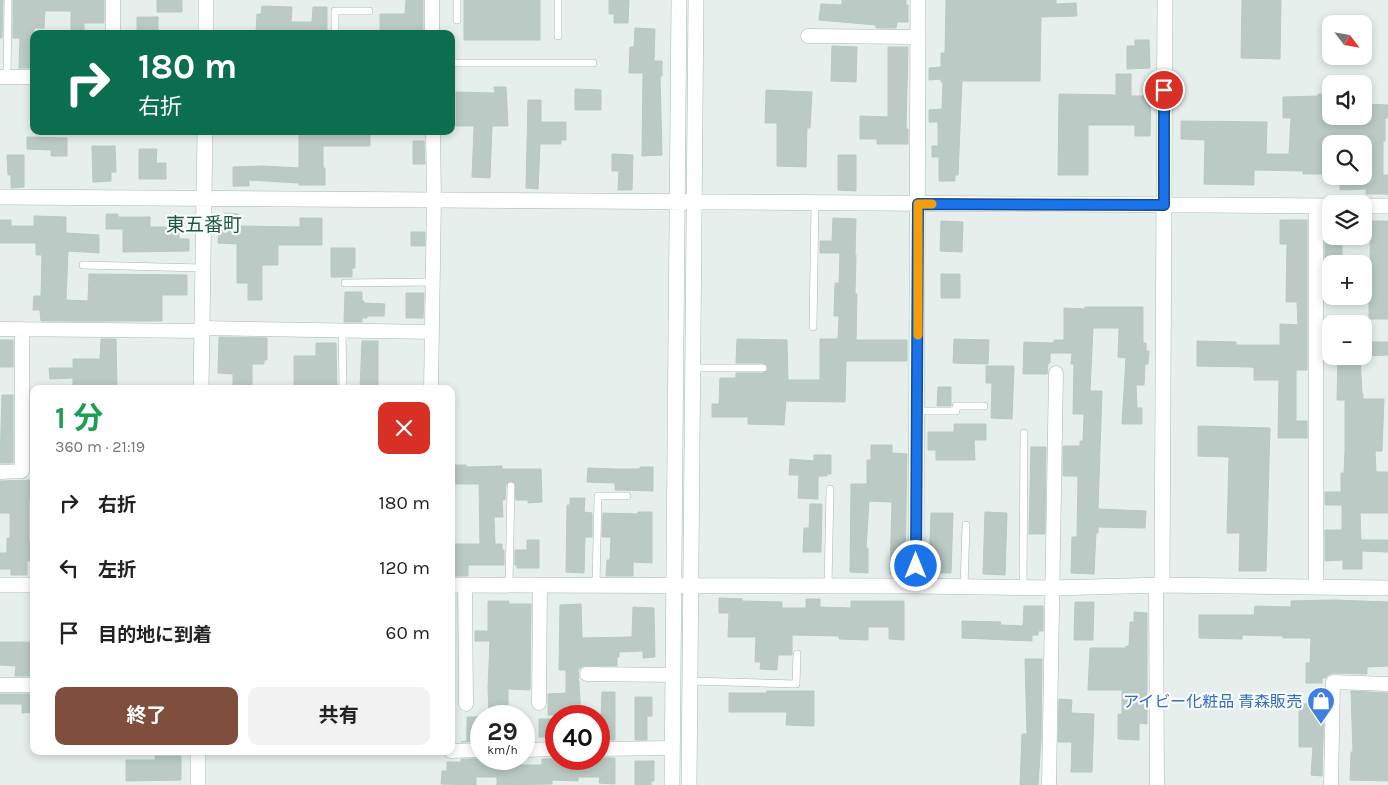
<!DOCTYPE html>
<html lang="ja">
<head>
<meta charset="utf-8">
<style>
  :root { --surface:#fff; --page:#f2f2f2; --text:#222; --muted:#767676; --accent:#804e3d }
  body { margin:0; font-family:Karla,"Noto Sans JP",sans-serif; background:var(--page); color:var(--text); height:100vh; display:flex; flex-direction:column; font-size:19px; white-space:nowrap }
  * { box-sizing:border-box; margin:0 }
  p { font-size:16px; color:var(--muted) }
  .icon { flex:none; width:28px; height:28px; fill:none; stroke:currentColor; stroke-width:2; stroke-linecap:round; stroke-linejoin:round }
  .map { position:relative; flex:1; overflow:hidden }
  .sheet { position:absolute; left:30px; top:385px; width:425px; height:370px; display:flex; flex-direction:column; background:var(--surface); border-radius:10px; box-shadow:0 2px 8px #0003 }
  .sheet>* { flex:none }
  .top-card { position:absolute; left:30px; top:30px; width:425px; height:105px; border-radius:10px; box-shadow:0 2px 8px #0003; background:#0b6e4f; color:#fff; overflow:hidden }
  .needle { width:32px; rotate:121deg }
  .controls { position:absolute; left:1322px; top:15px; display:grid; gap:10px }
  .controls a { display:grid; place-items:center; width:50px; height:50px; border-radius:10px; background:var(--surface); box-shadow:0 2px 8px #0003; font-size:25px }
  .speed { position:absolute; left:470px; top:705px; display:flex; gap:10px; font-size:25px; font-weight:700; text-align:center }
  .speed>* { display:grid; place-content:center; width:65px; height:65px; border-radius:50%; background:var(--surface); box-shadow:0 2px 8px #0003; line-height:1 }
  .speed small { font-size:12px; font-weight:400 }
  .speed .limit { border:8px solid #d22; background:#fff; color:#111 }
  .pin { position:absolute; display:grid; place-items:center; width:42px; height:42px; color:#fff; margin:-21px; border:2px solid #fff; border-radius:50%; box-shadow:0 1px 5px #0007 }
  .me { position:absolute; width:55px; margin:-28px; rotate:0deg; stroke-linejoin:round; filter:drop-shadow(0 0 4px #0008) }
  .turn { display:flex; align-items:center; gap:18px; height:105px; padding:0 25px; font-size:22px }
  .turn .icon { width:65px; height:65px; stroke-width:2.5 }
  .turn b { display:block; font-size:35px; line-height:42px }
  .round { display:grid; place-items:center; flex:none; width:52px; height:52px; border-radius:10px; background:var(--page) }
  .headline { display:flex; align-items:center; justify-content:space-between; height:85px; padding:0 25px }
  h1 { font-size:30px; font-weight:700; line-height:38px; color:#1e9e55 }
  .cta { display:flex; gap:10px; margin-top:auto; padding:10px 25px }
  .cta a { flex:1; height:58px; border-radius:10px; background:var(--accent); color:#fff; font-size:20px; font-weight:700; line-height:58px; text-align:center }
  .cta a+a { background:var(--page); color:var(--text) }
  ul { padding:0; list-style:none }
  li { display:flex; align-items:center; gap:15px; height:65px; padding:0 25px }
  li div { flex:1 }
  li b { display:block; font-size:19px }
  li em { font-style:normal }
  .map>svg:first-child { display:block }
  .building { fill:#bbcac4; stroke:#b8c9c2 }
  .lines { fill:none; stroke-linecap:round; stroke-linejoin:round }
  .lane-casing { stroke:#a8b8b2; stroke-width:8 }
  .street-casing { stroke:#a8b8b2; stroke-width:15 }
  .secondary-casing { stroke:#a4bbb3; stroke-width:16 }
  .lane { stroke:#fff; stroke-width:7 }
  .street { stroke:#fff; stroke-width:14 }
  .secondary { stroke:#fff; stroke-width:15 }
  .route-casing { stroke:#114b97; stroke-width:12 }
  .route { stroke:#1a73e8; stroke-width:9 }
  .slow { stroke:#f59e0b; stroke-width:9 }
  .labels { text-anchor:middle; stroke-width:4.5; stroke-linejoin:round; paint-order:stroke }
  .shop-label { font-size:16px; fill:#366cbe; stroke:#f7fbf9; text-anchor:end }
  .quarter-label { font-size:19px; fill:#1f5548; stroke:#f7fbf9 }
</style>
</head>
<body>
<div class="map">
<svg width="1388" height="785" viewBox="0 0 1388 785">
  <rect width="100%" height="100%" fill="#e6efeb"/>
  <!-- building -->
  <path class="building" d="M0,0H3L2,38H0Z
    M13,0H104V23H84V32H71V11H45L44,28H34V68H19L20,38H13Z
    M157,0H182V12H157Z
    M406,0H423V34H380V14H405Z
    M464,0H540V40H464Z
    M609,0H629L628,23H614V14H609Z
    M842,0H906V5H908V22H897L896,28H876V25L819,20L821,4L842,5Z
    M946,0H1056V4L1076,3L1077,16L1041,17L1040,81H962L958,175H955V181H939V157H932V146H938V122H929V110L942,109L943,82H941V79L929,80V68L941,67V53H945Z
    M1242,0H1281L1280,59L1241,58Z
    M262,6L292,7L291,22H312L313,7H327V34H256L257,14H261Z
    M137,17H158V34H137Z
    M635,28L655,29L654,61H662V76H660L662,155L642,156L643,73H629L630,47H634Z
    M1135,40H1149L1150,68L1127,69V46H1135Z
    M832,46L857,47L856,82L831,81Z
    M888,47H908L906,129H908V144H877V139H860V116L888,117Z
    M1116,74H1131V96H1151L1150,136H1135V125H1088V175H1058L1059,94L1116,95Z
    M494,87H506L508,126H492L490,178L472,177L474,126H456V92L495,93Z
    M575,89L601,90V110H575Z
    M766,90L812,92L810,128H807L806,167L777,166V123H765Z
    M1318,94H1331V116H1364V104L1388,105V118H1385V141H1383V175H1388V194H1366V189L1340,190V176H1364V144H1331V174H1303V171L1254,170V185L1204,184L1205,140L1181,139V121L1267,122L1266,154H1289L1291,118H1283V97L1318,96Z
    M528,100H541V122H566V140H561V144H540L538,189L526,188Z
    M299,131H370V146H323V168H325V185H299V183L249,180V186H233V167L263,166L299,168Z
    M27,137L67,138V156H51V150L27,149Z
    M413,141H424L425,164H413Z
    M92,146H115L116,172H111V181L93,182Z
    M139,149H157L156,163H166V179H139Z
    M612,154L633,155L632,190H618L619,171H612Z
    M7,155H24V187L11,188V175H8Z
    M838,155H856V191L838,190Z
    M225,213L238,214V226L300,227V218H322V245H278V265H262V300H248V283H237V244L218,243L219,221Z
    M106,214H118V217H150V227H179V239H189V251L123,252V229H106Z
    M34,216L66,217V233L99,235V253L68,251L66,300L88,301L89,274L187,275V295H162V321H41L40,310H33L34,296H41L42,255H36V243H0V220H11V226H34Z
    M833,218L856,219L855,255H856L855,294H857L856,340H907V361H846L845,402L786,401L784,425L748,424V417H712V404H719L720,378H736V373H763L768,370L767,365L763,363H736L737,339L787,340L788,380H820V339H838L839,316H834L835,283H839L840,253H820V241H832Z
    M1280,220H1307V370H1296V421H1307V438H1278L1279,380H1254V368L1251,367L1197,366V341L1236,342V345H1280V324L1298,325L1297,302H1286L1287,244H1280Z
    M941,221L963,222L962,252L940,251Z
    M1364,221H1388V319H1369V301H1371L1370,235H1365Z
    M411,232H425V246H411Z
    M1325,237H1342V264H1331V270H1325Z
    M331,248H355V268H352V277H331Z
    M941,274H960V298H941Z
    M345,292H362V301H364V303L385,304L384,316H367V318H362V322H344Z
    M406,293H424L423,318H406Z
    M1085,307H1143V343H1146V351H1149L1148,364H1145L1144,385H1136L1137,408H1142V424H1122L1126,358L1118,357L1119,328H1093L1090,391H1102L1098,509L1146,511L1145,528L1098,527V533H1096L1094,574L1071,573L1072,537H1077L1078,476H1063V447L1064,446H1080V441H1083L1084,414H1073L1074,364H1071L1072,353H1050V363H1048L1047,374H1023L1024,342L1054,343V340H1064V308L1085,309Z
    M219,337L267,338V360H264V364H252V389H233V374L218,373Z
    M101,339H116L117,389H73V378L50,379L49,368H73V359H100Z
    M954,339L989,340L988,364L953,363Z
    M0,340H13V367H0Z
    M362,341H378V389H360Z
    M1364,342H1388V355L1364,356Z
    M316,343H336L337,389H294V356H316Z
    M1338,356H1360L1362,394H1363V399H1384L1382,451H1375L1376,472H1388V513H1360L1361,540H1388V552L1362,551V569H1343V560L1325,561V530H1342V505H1325V492H1341V473H1344L1345,451V400H1337Z
    M986,366H1014L1012,419L991,418L992,383H986Z
    M938,387H951V406H937Z
    M2,395H13V463H0Z
    M954,424H986V440H974L975,460H936V450H928V432H954Z
    M1198,426L1270,428L1266,571H1239L1240,533H1227L1229,457L1198,456Z
    M871,445H892V453L907,454L905,574H890L892,502L869,501L866,548H868V573L850,572L851,484H867V460H871Z
    M1031,447H1046L1045,534H1029Z
    M814,455H831V474H827V476H818V499L798,498L799,475H789L790,459L814,461Z
    M451,465H466V467L502,466V469H541L542,502L528,503V500H516L515,483L511,481L506,484L505,500H502L503,517H494L495,544H502V550H504V565H468V576H451V544H480L479,484H451Z
    M640,467H653V491L615,490V483L587,482L588,468L615,469H640Z
    M34,480V501H29V541H34V561H27V575H11V569H0V553H7V538H10V513H0V481Z
    M570,498H585L584,512L592,513V537H585L584,573L566,572L567,505H570Z
    M810,504H822L821,552H803L804,528H809Z
    M638,512H652V563L633,562V576H606L607,560H610L611,537H602L603,513L638,514Z
    M985,512L1007,513L1005,575L983,574Z
    M931,513H953L951,573H929Z
    M527,540H539V568H517V565H515V550H527Z
    M719,598L742,599V601L782,602V608H806V599H820V607L851,608V601H904V640L889,639V627H868V640L839,639V636L792,635V655H778L777,670L760,669L761,662H755L756,637H728L729,613H719Z
    M1335,600L1388,602V666L1367,667V674L1333,673L1328,675L1325,678H1322V683H1306V663H1310L1311,638H1283V636L1242,635V639L1199,638V615H1254L1255,606L1291,607V601Z
    M488,601H509V604H531L530,690L508,689V714H489L488,687L490,641H475V631H488Z
    M1075,602H1094L1093,640H1074Z
    M581,604L582,638L632,637L633,607L654,608L655,657L643,658V651L619,652V657H617V666H583L578,670L581,715H548V694L566,693V670H559L560,605Z
    M1024,606H1043V631H1038V635H1032V641L962,638V621L1001,622L1000,625L1023,626Z
    M1134,612L1147,613V724L1139,723V740L1118,739V714H1122V690H1088L1090,648H1126V646H1129L1130,622H1134Z
    M0,642H34V676H15L16,666L0,665Z
    M1025,659H1042L1041,741L1038,785H1020L1022,734H1027Z
    M767,691H814V726L786,725L787,712H729V693H767Z
    M1351,691L1388,693V781L1350,780L1351,752H1353Z
    M602,692H615V740H599V720L601,719Z
    M0,694H34V712L22,713V704H0Z
    M635,697H652V716H647V740H635Z
    M1059,699L1072,700L1071,713L1094,714L1092,772H1071L1072,742H1058Z
    M1299,704H1324L1322,776L1311,775L1313,747H1299Z
    M467,717H481V741L461,742L467,741Z
    M539,719H556V737H539Z
    M155,756H181V780L126,781V760H155Z
    M599,758H615V784L599,783L600,777H578V781L552,780V784L497,785V777H476V785L441,784L442,771H447V762H461V759H519V765H542V759Z
    M635,761H654V781H651V785H635Z"/>
  <g class="lines">
    <defs>
      <path id="lane" d="M457,0V20
        M335,34V11H369
        M558,36V0
        M451,63H593
        M7,77L8,0
        M83,265L202,268
        M345,283L432,282
        M813,327L815,203
        M342,330L343,389
        M693,368H763
        M917,411H956V406H984
        M509,585L511,486
        M596,585L598,496H627
        M828,586L830,489
        M964,587L966,525
        M1023,587L1024,433
        M690,681L796,684L797,654"/>
      <path id="street" d="M113,34V0
        M432,34V0
        M808,36L918,37
        M0,77H34
        M202,328L432,332
        M0,329L201,331
        M431,389L434,200L433,131
        M0,472L22,471V329
        M465,585L466,704
        M1156,585L1157,785
        M1316,587V206
        M587,674L673,675
        M0,685H34
        M539,703L540,585
        M599,749L672,748
        M524,750L556,749
        M451,751L481,750
        M1049,785L1056,373
        M1331,785L1333,682L1388,684"/>
      <path id="secondary" d="M206,0V34
        M0,197L1331,206
        M1364,206H1388
        M201,389L205,131
        M0,585H34
        M451,585L916,586L1052,588L1162,585L1388,588
        M1162,585L1165,0
        M916,586L918,0
        M198,785V751
        M672,785L679,0
        M689,785L696,0"/>
    </defs>
    <!-- lane casing -->
    <use href="#lane" class="lane-casing"/>
    <!-- street casing -->
    <use href="#street" class="street-casing"/>
    <!-- secondary casing -->
    <use href="#secondary" class="secondary-casing"/>
    <!-- lane -->
    <use href="#lane" class="lane"/>
    <!-- street -->
    <use href="#street" class="street"/>
    <!-- secondary -->
    <use href="#secondary" class="secondary"/>
  </g>
  <g class="lines">
    <defs>
      <path id="route" d="M916,566L918,204L1164,205V90"/>
    </defs>
    <!-- route casing -->
    <use href="#route" class="route-casing"/>
    <!-- route -->
    <use href="#route" class="route"/>
    <!-- slow -->
    <path class="slow" d="M918,335V204H932"/>
  </g>
  <!-- icons -->
  <defs>
    <symbol id="shop-pin" viewBox="-11 -11 22 30"><path d="M0 17L-7.5 6A9.5 9.5 0 1 1 7.5 6Z" fill="#3f7fe0" stroke="#f7fbf9"/><path d="M-5-2.5h2.3a2.7 3.5 0 0 1 5.4 0H5L5.5 6h-11ZM-1.5-2.5h3a1.5 2.3 0 0 0-3 0Z" fill="#fff"/></symbol>
  </defs>
  <g fill-rule="evenodd">
    <use href="#shop-pin" x="1305" y="685" width="32" height="43"/>
  </g>
  <g class="labels">
    <!-- shop labels -->
    <g class="shop-label">
      <text x="1302" y="707">アイビー化粧品 青森販売</text>
    </g>
    <!-- quarter labels -->
    <g class="quarter-label">
      <text x="204" y="231">東五番町</text>
    </g>
  </g>
</svg>
<div class="controls">
<a><svg class="needle" viewBox="-14 -14 28 28"><path d="M0-13l5 13h-10z" fill="#e53935"/><path d="M0 13l5-13h-10z" fill="#767676"/></svg></a>
<a><svg class="icon" aria-label="sound" viewBox="0 0 24 24"><path d="M4 9h4l5-4v14l-5-4H4zM17 9q2 3 0 6"/></svg></a>
<a><svg class="icon" aria-label="search" viewBox="0 0 24 24"><circle cx="10" cy="10" r="6"/><path d="M15 15l6 6"/></svg></a>
<a><svg class="icon" aria-label="layers" viewBox="0 0 24 24"><path d="M12 4l9 5-9 5-9-5zM3 14l9 5 9-5"/></svg></a>
<a>+</a>
<a>−</a>
</div>
<div class="speed"><div>29<small>km/h</small></div><div class="limit">40</div></div>
<div class="pin" style="left:1164px;top:90px;background:#d93025"><svg class="icon" aria-label="arrive" viewBox="0 0 24 24"><path d="M6 21V4h12l-3 4 3 4H6"/></svg></div>
<svg class="me" style="left:916px;top:566px" viewBox="-20 -20 40 40"><circle r="17" fill="#1a73e8" stroke="#fff" stroke-width="3"/><path d="M0-11L8 9 0 5-8 9z" fill="#fff"/></svg>
<div class="top-card">
<div class="turn"><svg class="icon" aria-label="right" viewBox="0 0 24 24"><path d="M7 20v-9h11M14 6l5 5-5 5"/></svg><div><b>180 m</b>右折</div></div>
</div>
<section class="sheet">
<div class="headline"><div><h1>1 分</h1><p>360 m · 21:19</p></div><a class="round" style="background:#d93025;color:#fff"><svg class="icon" aria-label="close" viewBox="0 0 24 24"><path d="M6 6l12 12M18 6L6 18"/></svg></a></div>
<ul>
<li><svg class="icon" aria-label="right" viewBox="0 0 24 24"><path d="M7 20v-9h11M14 6l5 5-5 5"/></svg><div><b>右折</b></div><em>180 m</em></li>
<li><svg class="icon" aria-label="left" viewBox="0 0 24 24"><path d="M17 20v-9H6M10 6l-5 5 5 5"/></svg><div><b>左折</b></div><em>120 m</em></li>
<li><svg class="icon" aria-label="arrive" viewBox="0 0 24 24"><path d="M6 21V4h12l-3 4 3 4H6"/></svg><div><b>目的地に到着</b></div><em>60 m</em></li>
</ul>
<div class="cta"><a>終了</a><a>共有</a></div>
</section>
</div>
</body>
</html>
